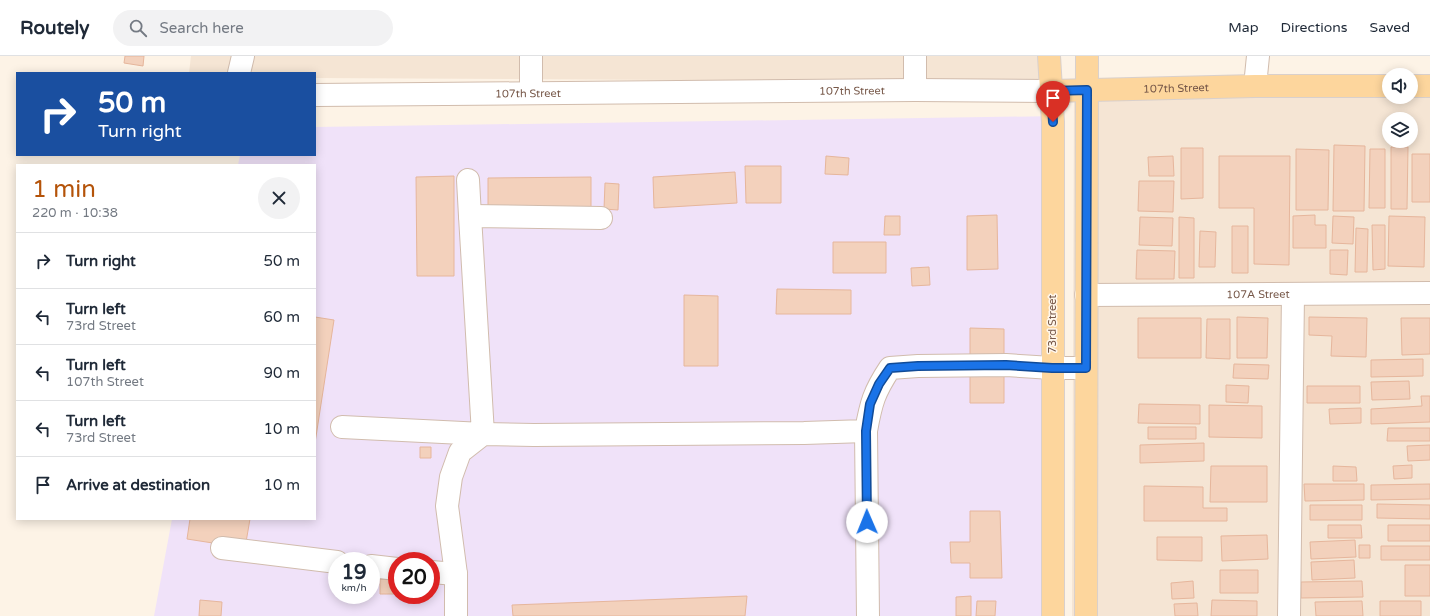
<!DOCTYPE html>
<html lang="en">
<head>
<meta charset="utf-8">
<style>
  :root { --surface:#fff; --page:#f2f2f3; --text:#1f2937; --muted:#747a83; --line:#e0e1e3; --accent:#b45309 }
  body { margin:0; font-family:"Varela Round",sans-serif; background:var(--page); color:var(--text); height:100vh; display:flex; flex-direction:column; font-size:15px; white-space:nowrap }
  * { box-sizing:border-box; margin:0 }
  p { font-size:13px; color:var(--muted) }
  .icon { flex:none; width:22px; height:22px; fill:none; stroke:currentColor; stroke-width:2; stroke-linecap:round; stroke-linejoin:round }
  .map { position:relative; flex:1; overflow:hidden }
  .sheet { position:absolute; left:16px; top:108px; width:300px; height:356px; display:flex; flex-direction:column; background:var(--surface); border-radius:0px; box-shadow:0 2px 10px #0003 }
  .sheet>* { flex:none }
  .top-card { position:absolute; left:16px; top:16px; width:300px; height:84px; border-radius:0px; box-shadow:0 2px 10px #0003; background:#1a4fa0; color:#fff; overflow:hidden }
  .controls { position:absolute; left:1382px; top:12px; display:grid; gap:8px }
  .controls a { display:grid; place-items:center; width:36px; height:36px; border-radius:50%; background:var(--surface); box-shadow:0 2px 10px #0003; font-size:20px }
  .speed { position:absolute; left:328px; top:496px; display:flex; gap:8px; font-size:20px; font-weight:700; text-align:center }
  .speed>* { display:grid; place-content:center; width:52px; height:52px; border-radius:50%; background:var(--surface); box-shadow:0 2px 10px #0003; line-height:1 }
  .speed small { font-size:10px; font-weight:400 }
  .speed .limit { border:6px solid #d22; background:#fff; color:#111 }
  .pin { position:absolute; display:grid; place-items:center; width:34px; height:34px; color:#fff; margin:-41px -17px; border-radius:50% 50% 50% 0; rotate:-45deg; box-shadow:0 0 4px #0007 }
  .pin .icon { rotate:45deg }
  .me { position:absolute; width:44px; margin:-22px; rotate:359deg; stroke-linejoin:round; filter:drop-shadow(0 0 3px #0008) }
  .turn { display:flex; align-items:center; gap:14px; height:84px; padding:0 16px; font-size:18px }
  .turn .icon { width:52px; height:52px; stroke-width:2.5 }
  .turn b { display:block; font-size:28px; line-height:34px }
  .round { display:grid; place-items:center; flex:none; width:42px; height:42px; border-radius:21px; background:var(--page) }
  .overview { display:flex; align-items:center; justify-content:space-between; height:68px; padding:0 16px }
  h1 { font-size:24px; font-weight:600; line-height:30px; color:var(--accent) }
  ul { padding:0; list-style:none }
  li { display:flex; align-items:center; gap:12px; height:56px; padding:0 16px; border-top:1px solid var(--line) }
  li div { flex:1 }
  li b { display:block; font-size:15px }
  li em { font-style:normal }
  header { display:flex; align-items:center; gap:24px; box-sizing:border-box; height:56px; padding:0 20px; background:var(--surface); border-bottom:1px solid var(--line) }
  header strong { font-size:19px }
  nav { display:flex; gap:22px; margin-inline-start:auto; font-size:14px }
  .search { width:280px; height:36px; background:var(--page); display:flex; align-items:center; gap:10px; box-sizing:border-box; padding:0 14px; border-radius:22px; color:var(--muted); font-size:15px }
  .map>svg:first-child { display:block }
  .residential { fill:#f5e5d4; fill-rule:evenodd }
  .education { fill:#f0e2f9; fill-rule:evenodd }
  .building { fill:#f3d1bc; stroke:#e6b69c }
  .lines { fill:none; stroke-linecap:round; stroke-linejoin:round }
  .minor-casing { stroke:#d1bcad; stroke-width:24 }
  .major-casing { stroke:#d9d0cc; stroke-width:24 }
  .minor { stroke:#fff; stroke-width:22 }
  .major { stroke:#fdd69d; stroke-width:22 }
  .route-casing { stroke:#114b97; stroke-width:10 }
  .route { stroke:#1a73e8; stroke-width:7 }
  .labels { text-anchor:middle; stroke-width:3; stroke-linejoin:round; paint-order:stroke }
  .street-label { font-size:11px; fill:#775849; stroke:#fff7ec }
</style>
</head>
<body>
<header>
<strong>Routely</strong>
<div class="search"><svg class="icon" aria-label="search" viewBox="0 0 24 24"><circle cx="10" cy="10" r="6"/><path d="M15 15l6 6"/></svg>Search here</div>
<nav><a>Map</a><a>Directions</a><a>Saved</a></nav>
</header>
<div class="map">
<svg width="1430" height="560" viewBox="0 0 1430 560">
  <rect width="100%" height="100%" fill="#fdf3e6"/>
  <!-- residential -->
  <path class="residential" d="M191,0H1045L1044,26L315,22V17H189Z
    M1430,32V560H1072L1074,37L1411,41ZM1389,63H1411V85H1389Z"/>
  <!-- education -->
  <path class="education" d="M1059,60L1058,560H154L172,463H315V109H238L240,99H315V71ZM337,505H371V539H337ZM397,505H431V539H397Z"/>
  <!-- building -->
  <path class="building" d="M125,0H144L143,10L124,7Z
    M1334,89L1365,90L1364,155H1333Z
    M1391,91H1408L1407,153H1391Z
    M1181,92H1203V142L1181,143Z
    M1296,93L1329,94L1328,154H1296Z
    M1370,93H1385V152H1369Z
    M1412,98H1430V146H1412Z
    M826,100L849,102L848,119L825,118Z
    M1173,100L1174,120H1149L1148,101Z
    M1219,100H1290L1289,209L1254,208V152H1219Z
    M745,110H781V147H746Z
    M735,116L737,147L654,152L653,121Z
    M454,120V220H417L416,121Z
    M591,121V151L488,152V122Z
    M1139,125H1174L1173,156L1138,155Z
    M605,127L619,128L618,154L604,153Z
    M997,159L998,213L967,214V160Z
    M1315,159V169H1326V192H1293V160Z
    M885,160H900V179H884Z
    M1333,160L1354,161L1353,188L1332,187Z
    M1389,160L1425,161L1424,211L1388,210Z
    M1140,161L1173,162L1172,190L1139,189Z
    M1179,161L1194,162V222H1179Z
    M1372,169H1385V213L1373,214Z
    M1232,170H1248V217H1232Z
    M1356,172L1368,173L1367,216H1355Z
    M1200,175L1216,176L1215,211H1199Z
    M833,186H886V217H833Z
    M1137,194L1175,195L1174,223H1136Z
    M1330,194H1348L1347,219L1330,218Z
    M929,211L930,229L912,230L911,212Z
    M777,233L851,234V258H776Z
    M684,239L718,240V310H684Z
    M315,261L334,264L315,387Z
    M1237,261L1268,262L1267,302H1237Z
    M1309,261L1367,262L1366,301L1331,300L1332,280L1309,279Z
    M1138,262H1201V302H1138Z
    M1401,262H1430V298L1402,299Z
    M1207,263H1230V303L1206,302Z
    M970,272L1004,273V347H970Z
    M1423,303V320L1371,321V304Z
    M1234,308L1269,309L1268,323L1233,322Z
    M1409,325L1410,343L1372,344L1371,326Z
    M1226,329L1249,330L1248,347L1226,346Z
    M1307,330H1360V347H1307Z
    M1421,340H1430V366L1371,368V353L1422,350Z
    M1139,348L1200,349V368L1138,367Z
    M1209,349L1262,350V382L1209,381Z
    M1361,352V367L1330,368L1329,353Z
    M1148,371H1196V383H1148Z
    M1388,372H1430V385H1387Z
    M1204,387V405L1140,407V389Z
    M1430,389V404L1408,405L1407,390Z
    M420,391H431V402H420Z
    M1412,409V422L1394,423L1393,410Z
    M1211,410H1267V446H1210Z
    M1333,410L1356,411L1357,425H1333Z
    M1304,428H1364V444L1305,445Z
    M1430,428V443L1371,444V429Z
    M1144,430L1203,431V452H1227V465H1144Z
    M1377,448L1430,449V463L1377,462Z
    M1310,449H1362V464H1310Z
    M970,455H1000L1002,522H970V507H951L950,486H970Z
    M190,463H250L245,492L187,483Z
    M1328,469H1361L1362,482H1328Z
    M1388,469H1430V485H1388Z
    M1267,479L1268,503L1222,505L1221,480Z
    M1157,481H1202V505L1157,504Z
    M1355,484L1356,501L1311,503L1310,486Z
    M1359,489H1370V502H1359Z
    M1381,490H1430V504H1381Z
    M1354,504L1355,522L1312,524L1311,506Z
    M1405,509H1430V540H1405Z
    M1220,514H1258V537H1220Z
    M380,523H394V538H380Z
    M1193,525L1194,542L1172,543L1171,527Z
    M1362,525L1363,541L1301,542V526Z
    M747,540L745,560H513L512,549Z
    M971,540V560H956V541Z
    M200,544L222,546L221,560H199Z
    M1212,544L1257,545V560H1211Z
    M977,545H996L995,560H976Z
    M1362,545L1363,560H1316L1315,546Z
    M1380,545H1421V560H1380Z
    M1197,547L1198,560H1175L1174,548Z"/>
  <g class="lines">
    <defs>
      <g id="minor">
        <path d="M531,0V37"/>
        <path d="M239,17L243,0"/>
        <path d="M1255,30L1258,0"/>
        <path d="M915,34V0"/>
        <path id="s1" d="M315,39L915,34L1051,35"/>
        <path d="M468,124L470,160"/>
        <path id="s2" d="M1086,239L1430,237"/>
        <path d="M342,371L483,378L470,160L601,162"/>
        <path d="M866,375L868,560"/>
        <path d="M222,492L337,506"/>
        <path d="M371,510L397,513"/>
        <path d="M431,516L456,518"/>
        <path d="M456,560V518L447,450L451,421L460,396L483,378L534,379L804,377L866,375C871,347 874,336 890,312L918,310L1006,309L1052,312H1086"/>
        <path d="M1289,560L1293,238"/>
      </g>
      <g id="major">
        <path d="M1049,0L1053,66V560"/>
        <path d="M1411,30H1430"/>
        <path id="s3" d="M1051,35L1255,30H1389"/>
        <path d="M1086,560L1087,0"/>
      </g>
    </defs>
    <!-- minor casing -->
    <use href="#minor" class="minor-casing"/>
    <!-- major casing -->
    <use href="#major" class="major-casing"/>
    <!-- minor -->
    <use href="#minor" class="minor"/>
    <!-- major -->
    <use href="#major" class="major"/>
  </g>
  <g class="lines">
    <defs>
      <path id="route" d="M867,466L866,375L870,348L879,328L890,312L918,310L1006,309L1052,312H1086L1087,34L1051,35L1053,66"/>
    </defs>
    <!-- route casing -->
    <use href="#route" class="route-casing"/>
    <!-- route -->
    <use href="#route" class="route"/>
  </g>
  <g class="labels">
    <!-- street labels -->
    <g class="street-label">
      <text dy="4" stroke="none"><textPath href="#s3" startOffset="125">107th Street</textPath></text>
      <text dy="4" stroke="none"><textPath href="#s1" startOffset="537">107th Street</textPath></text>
      <text dy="4" stroke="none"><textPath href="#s1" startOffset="213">107th Street</textPath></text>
      <text dy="4" stroke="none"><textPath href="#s2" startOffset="172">107A Street</textPath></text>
      <text transform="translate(1052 268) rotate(-90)" y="4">73rd Street</text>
    </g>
  </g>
</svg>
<div class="controls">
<a><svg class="icon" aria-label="sound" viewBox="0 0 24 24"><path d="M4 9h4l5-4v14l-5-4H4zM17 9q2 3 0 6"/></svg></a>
<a><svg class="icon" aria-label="layers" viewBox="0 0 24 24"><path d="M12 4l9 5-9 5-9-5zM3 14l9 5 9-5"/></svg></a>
</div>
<div class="speed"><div>19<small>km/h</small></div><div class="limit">20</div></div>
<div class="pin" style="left:1053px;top:66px;background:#d93025"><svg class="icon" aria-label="arrive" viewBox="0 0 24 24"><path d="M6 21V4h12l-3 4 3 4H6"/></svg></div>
<svg class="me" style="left:867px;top:466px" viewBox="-20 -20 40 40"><circle r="19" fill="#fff"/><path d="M0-13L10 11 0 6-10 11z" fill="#1a73e8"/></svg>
<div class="top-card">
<div class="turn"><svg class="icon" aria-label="right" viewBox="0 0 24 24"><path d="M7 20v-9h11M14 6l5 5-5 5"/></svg><div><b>50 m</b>Turn right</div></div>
</div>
<section class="sheet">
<div class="overview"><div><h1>1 min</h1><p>220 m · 10:38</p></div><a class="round"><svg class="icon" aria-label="close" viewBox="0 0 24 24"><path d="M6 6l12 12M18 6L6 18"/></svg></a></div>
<ul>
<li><svg class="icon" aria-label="right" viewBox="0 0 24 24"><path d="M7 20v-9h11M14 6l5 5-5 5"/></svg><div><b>Turn right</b></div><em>50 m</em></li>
<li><svg class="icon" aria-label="left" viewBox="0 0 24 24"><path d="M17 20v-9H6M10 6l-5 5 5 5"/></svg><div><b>Turn left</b><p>73rd Street</p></div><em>60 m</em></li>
<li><svg class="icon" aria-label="left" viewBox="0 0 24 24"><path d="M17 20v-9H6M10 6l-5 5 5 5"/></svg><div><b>Turn left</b><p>107th Street</p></div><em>90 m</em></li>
<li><svg class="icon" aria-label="left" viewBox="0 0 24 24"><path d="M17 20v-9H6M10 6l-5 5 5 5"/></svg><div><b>Turn left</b><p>73rd Street</p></div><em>10 m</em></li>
<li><svg class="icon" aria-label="arrive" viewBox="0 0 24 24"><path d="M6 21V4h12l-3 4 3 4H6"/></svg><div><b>Arrive at destination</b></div><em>10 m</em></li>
</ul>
</section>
</div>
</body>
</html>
